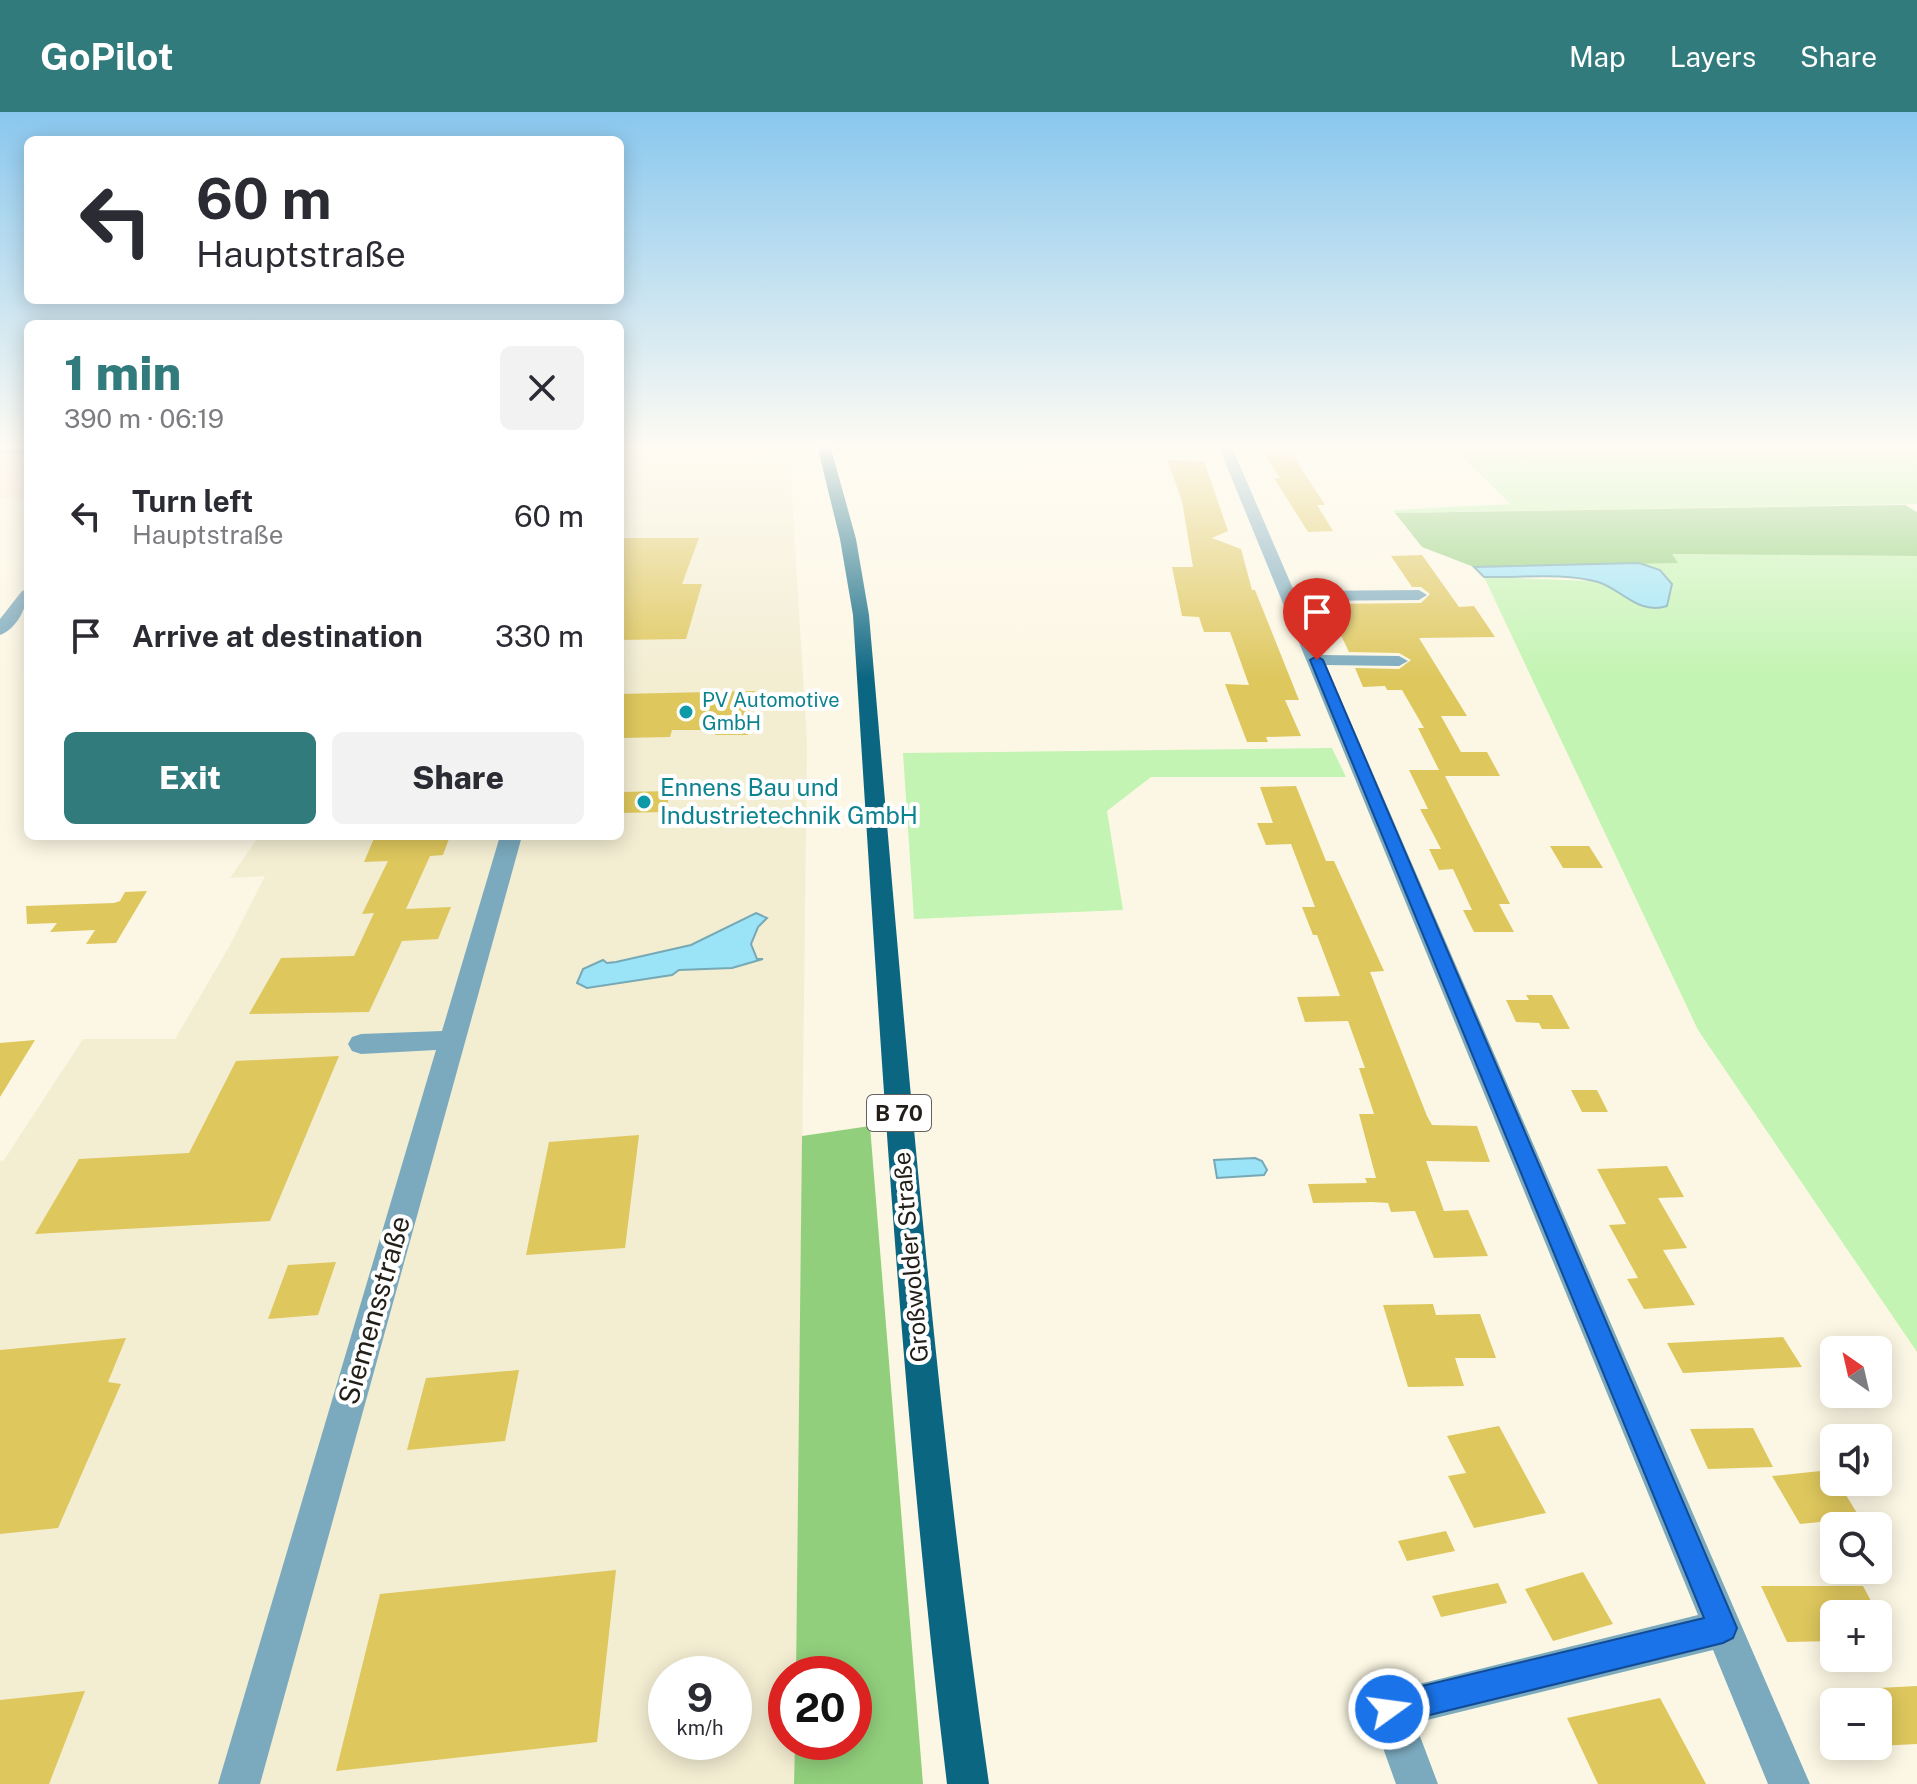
<!DOCTYPE html>
<html lang="en">
<head>
<meta charset="utf-8">
<style>
  :root { --surface:#fff; --page:#f2f2f3; --text:#2b2b33; --muted:#7c7c81; --accent:#327b7d }
  body { margin:0; font-family:"Public Sans",sans-serif; background:var(--page); color:var(--text); height:100vh; display:flex; flex-direction:column; font-size:30px; white-space:nowrap }
  * { box-sizing:border-box; margin:0 }
  p { font-size:26px; color:var(--muted) }
  .icon { flex:none; width:44px; height:44px; fill:none; stroke:currentColor; stroke-width:2; stroke-linecap:round; stroke-linejoin:round }
  .map { position:relative; flex:1; overflow:hidden }
  .panel { position:absolute; left:24px; top:208px; width:600px; height:520px; display:flex; flex-direction:column; background:var(--surface); border-radius:12px; box-shadow:0 4px 20px #0003 }
  .panel>* { flex:none }
  .top-card { position:absolute; left:24px; top:24px; width:600px; height:168px; border-radius:12px; box-shadow:0 4px 20px #0003; background:#fff; color:var(--text); overflow:hidden }
  .needle { width:52px; rotate:326deg }
  .controls { position:absolute; left:1820px; top:1224px; display:grid; gap:16px }
  .controls a { display:grid; place-items:center; width:72px; height:72px; border-radius:12px; background:var(--surface); box-shadow:0 4px 20px #0003; font-size:40px }
  .speed { position:absolute; left:648px; top:1544px; display:flex; gap:16px; font-size:40px; font-weight:700; text-align:center }
  .speed>* { display:grid; place-content:center; width:104px; height:104px; border-radius:50%; background:var(--surface); box-shadow:0 4px 20px #0003; line-height:1 }
  .speed small { font-size:20px; font-weight:400 }
  .speed .limit { border:12px solid #d22; background:#fff; color:#111 }
  .pin { position:absolute; display:grid; place-items:center; width:68px; height:68px; color:#fff; margin:-82px -34px; border-radius:50% 50% 50% 0; rotate:-45deg; box-shadow:0 0 8px #0007 }
  .pin .icon { rotate:45deg }
  .me { position:absolute; width:88px; margin:-44px; rotate:76deg; stroke-linejoin:round; filter:drop-shadow(0 0 6px #0008) }
  .turn { display:flex; align-items:center; gap:28px; height:168px; padding:0 40px; font-size:36px }
  .turn .icon { width:104px; height:104px; stroke-width:2.5 }
  .turn b { display:block; font-size:56px; line-height:68px }
  .round { display:grid; place-items:center; flex:none; width:84px; height:84px; border-radius:12px; background:var(--page) }
  .headline { display:flex; align-items:center; justify-content:space-between; height:136px; padding:0 40px }
  h1 { font-size:48px; font-weight:800; line-height:60px; color:var(--accent) }
  .action { display:flex; gap:16px; margin-top:auto; padding:16px 40px }
  .action a { flex:1; height:92px; border-radius:12px; background:var(--accent); color:#fff; font-size:32px; font-weight:800; line-height:92px; text-align:center }
  .action a+a { background:var(--page); color:var(--text) }
  ul { padding:0; list-style:none }
  li { display:flex; align-items:center; gap:24px; height:120px; padding:0 40px }
  li div { flex:1 }
  li b { display:block; font-size:30px }
  li em { font-style:normal }
  header { display:flex; align-items:center; gap:48px; box-sizing:border-box; height:112px; padding:0 40px; background:var(--accent); color:#fff }
  header strong { font-size:38px }
  nav { display:flex; gap:44px; margin-inline-start:auto; font-size:28px }
  .map>svg:first-child { display:block }
  .commercial { fill:#fde9da }
  .built { fill:#f3edd2; fill-rule:evenodd }
  .green { fill:#c3f4b3 }
  .forest { fill:#91cf7c }
  .water { fill:#9be4f8; stroke:#76a9b5; stroke-width:2 }
  .building { fill:#dec75d }
  .lines { fill:none; stroke-linecap:round; stroke-linejoin:round }
  .minor { fill:#7baabe; fill-rule:evenodd }
  .major { fill:#0b6682; fill-rule:evenodd }
  .route { fill:#1a73e8; stroke:#114b97; stroke-width:2 }
  .culture-dot { fill:#0f9aa8; stroke:#fff; stroke-width:3 }
  .labels { text-anchor:middle; stroke-width:8; stroke-linejoin:round; paint-order:stroke }
  .far-culture-label { font-size:20px; fill:#0d838f; stroke:#fff; text-anchor:start }
  .shield { fill:#fff; stroke:#64625d; stroke-width:2 }
  .shield-label { font-size:22px; font-weight:bold; fill:#211f18 }
  .culture-label { font-size:24px; fill:#0d838f; stroke:#fff; text-anchor:start }
  .street-label { font-size:24px; fill:#211f18; stroke:#fff }
  .near-street-label { font-size:28px; fill:#211f18; stroke:#fff }
</style>
</head>
<body>
<header>
<strong>GoPilot</strong>
<nav><a>Map</a><a>Layers</a><a>Share</a></nav>
</header>
<div class="map">
<svg width="1917" height="1672" viewBox="0 0 1917 1672">
  <rect width="100%" height="100%" fill="#fcf7e4"/>
  <!-- commercial -->
  <path class="commercial" d="M0,333H28V385L0,386Z"/>
  <!-- built -->
  <path class="built" d="M620,333H789L807,631L796,1562H786V1630H795L794,1672H0V1049L4,1048L83,927H175L229,835L265,764L230,766L259,724H620ZM666,1562H734V1630H666Z"/>
  <!-- green -->
  <path class="green" d="M1342,333H1917V392L1395,401L1393,398L1510,392L1454,335L1346,337Z
    M1670,442L1917,444V1240L1698,918L1484,465L1651,471L1639,451L1677,450Z
    M1332,636L1346,665H1151L1107,699L1123,798L914,807L903,641Z"/>
  <!-- forest -->
  <path class="forest" d="M1905,393L1917,400V444L1672,442L1678,451L1474,455L1422,435L1395,401Z
    M870,1014L923,1672H794L795,1630H854V1562H796L802,1024Z"/>
  <!-- water -->
  <path class="water" d="M1639,451L1660,458L1672,472L1667,494C1638,503 1623,478 1598,470C1563,460 1520,466 1484,465L1474,455Z
    M756,801L767,806L758,815L751,832L757,847H763L732,856L679,858L672,863L587,876L577,871L583,857L603,848L607,851L616,850L691,833Z
    M1255,1046L1262,1049L1267,1058L1264,1063L1217,1066L1214,1048Z"/>
  <!-- building -->
  <path class="building" d="M1292,342L1325,393H1317L1333,419L1308,420L1274,366H1280L1265,343Z
    M1167,348L1204,349L1228,419L1212,426L1241,437L1252,478H1255L1299,588H1285L1301,624L1266,625L1268,630H1247L1225,572L1249,573L1230,520H1204L1199,505L1182,504L1172,455H1193L1182,389Z
    M620,426H699L682,472H702L686,527L620,528Z
    M1422,443L1459,495L1474,494L1495,525L1419,526L1467,604H1441L1461,640H1487L1500,664H1445L1510,792H1499L1514,820H1474L1463,798H1472L1453,757L1439,758L1429,737H1441L1420,697H1428L1409,658H1439L1418,616H1424L1402,578H1387L1385,574L1363,575L1355,556L1399,557L1411,548L1399,541L1349,540L1326,492L1421,491L1430,482L1421,475H1412L1391,444Z
    M755,579L748,623H715L716,618H672L670,625L620,626V582Z
    M1296,674L1326,749H1334L1384,859L1370,860L1427,1004L1432,1013L1477,1014L1490,1050L1426,1049L1444,1099L1468,1098L1488,1144L1434,1146L1415,1099L1391,1100L1388,1091L1372,1090L1313,1091L1308,1072L1367,1071L1365,1066H1376L1359,1002H1374L1359,956H1365L1348,909L1305,910L1297,885L1340,884L1317,823H1313L1302,795H1315L1291,732L1266,733L1257,711H1273L1260,675Z
    M671,679L665,700L620,701V680Z
    M375,724H450L443,743L430,744L406,797L451,795L438,827L402,829L369,900L249,902L281,846L354,844L374,801L362,802L388,749L364,750Z
    M1550,734H1589L1603,756H1563Z
    M147,779L116,831L86,832L95,818L50,820L57,811L27,812L26,794L114,791L120,789L125,780Z
    M1526,883H1552L1570,917H1542L1539,911L1516,910L1506,888H1529Z
    M35,928L0,985V931Z
    M339,944L270,1109L35,1122L79,1047L189,1041L236,949Z
    M1571,978H1597L1608,1000H1582Z
    M639,1023L625,1136L526,1143L549,1030Z
    M1667,1054L1684,1085L1658,1086L1687,1136L1663,1138L1695,1193L1644,1197L1627,1167L1638,1166L1609,1113L1626,1112L1597,1057Z
    M336,1150L318,1203L268,1207L288,1153Z
    M1433,1192L1436,1203L1480,1202L1496,1246H1455L1464,1274L1408,1275L1383,1193Z
    M1783,1225L1802,1255L1683,1261L1667,1231Z
    M126,1226L108,1270L121,1272L58,1416L0,1422V1238Z
    M519,1258L505,1329L407,1338L426,1266Z
    M1499,1314L1546,1401L1474,1416L1448,1364L1466,1361L1447,1324Z
    M1753,1316L1773,1355L1708,1357L1690,1317Z
    M1830,1358L1834,1370H1838L1860,1406L1800,1412L1772,1364Z
    M1446,1419L1455,1439L1407,1449L1398,1429Z
    M616,1458L597,1630L336,1659L380,1482Z
    M1583,1460L1613,1512L1553,1529L1525,1477Z
    M1498,1471L1507,1491L1441,1505L1432,1484Z
    M1761,1474H1863L1878,1502H1834V1529L1787,1530Z
    M1917,1574V1632L1878,1634V1576Z
    M85,1579L49,1672H0V1588Z
    M1660,1586L1706,1672H1598L1567,1606Z"/>
  <g class="lines">
    <!-- minor -->
    <path class="minor" d="M0,333L28,334V342L0,341Z
      M1218,333H1231L1294,479L1419,478L1427,483L1419,488L1298,489L1321,543L1399,544L1408,549L1399,554L1326,553L1810,1672H1768L1713,1538L1415,1611L1438,1672H1396L1369,1597L1375,1583L1698,1503Z
      M28,477C28,494 17,517 0,523V507L22,479Z
      M500,724H522L260,1672H218L436,938L361,942L352,939L348,932L352,925L361,922L442,919Z"/>
    <!-- major -->
    <path class="major" d="M817,333H830L856,427L869,503C903,894 933,1284 989,1672H947C900,1283 878,893 853,503L840,427Z"/>
  </g>
  <!-- sky -->
  <linearGradient id="sky" x2="0" y2="1"><stop stop-color="#89c7ee"/><stop offset="0.59" stop-color="#fefbf3"/><stop offset="1" stop-color="#fefbf3" stop-opacity="0"/></linearGradient>
  <rect width="1917" height="567" fill="url(#sky)"/>
  <!-- route -->
  <path class="route" d="M1317,544L1323,548L1737,1516L1733,1526L1723,1531L1389,1613L1378,1608L1374,1597L1378,1587L1389,1582L1704,1506L1310,548Z"/>
  <!-- markers -->
  <g class="culture-dot">
    <circle cx="686" cy="600" r="8"/>
    <circle cx="644" cy="690" r="8"/>
  </g>
  <g class="labels">
    <!-- far-culture labels -->
    <g class="far-culture-label">
      <text x="702" y="595">PV Automotive<tspan x="702" dy="23">GmbH</tspan></text>
    </g>
    <!-- shield labels -->
    <rect class="shield" x="867" y="983" width="64" height="36" rx="6"/>
    <g class="shield-label">
      <text x="899" y="1009">B 70</text>
    </g>
    <!-- culture labels -->
    <g class="culture-label">
      <text x="660" y="684">Ennens Bau und<tspan x="660" dy="28">Industrietechnik GmbH</tspan></text>
    </g>
    <!-- street labels -->
    <g class="street-label">
      <text transform="translate(911 1145) rotate(-95)" y="8">Großwolder Straße</text>
    </g>
    <!-- near-street labels -->
    <g class="near-street-label">
      <text transform="translate(374 1198) rotate(-74)" y="10">Siemensstraße</text>
    </g>
  </g>
</svg>
<div class="controls">
<a><svg class="needle" viewBox="-14 -14 28 28"><path d="M0-13l5 13h-10z" fill="#e53935"/><path d="M0 13l5-13h-10z" fill="#7c7c81"/></svg></a>
<a><svg class="icon" aria-label="sound" viewBox="0 0 24 24"><path d="M4 9h4l5-4v14l-5-4H4zM17 9q2 3 0 6"/></svg></a>
<a><svg class="icon" aria-label="search" viewBox="0 0 24 24"><circle cx="10" cy="10" r="6"/><path d="M15 15l6 6"/></svg></a>
<a>+</a>
<a>−</a>
</div>
<div class="speed"><div>9<small>km/h</small></div><div class="limit">20</div></div>
<div class="pin" style="left:1317px;top:548px;background:#d93025"><svg class="icon" aria-label="arrive" viewBox="0 0 24 24"><path d="M6 21V4h12l-3 4 3 4H6"/></svg></div>
<svg class="me" style="left:1389px;top:1597px" viewBox="-20 -20 40 40"><circle r="17" fill="#1a73e8" stroke="#fff" stroke-width="3"/><path d="M0-11L8 9 0 5-8 9z" fill="#fff"/></svg>
<div class="top-card">
<div class="turn"><svg class="icon" aria-label="left" viewBox="0 0 24 24"><path d="M17 20v-9H6M10 6l-5 5 5 5"/></svg><div><b>60 m</b>Hauptstraße</div></div>
</div>
<section class="panel">
<div class="headline"><div><h1>1 min</h1><p>390 m · 06:19</p></div><a class="round"><svg class="icon" aria-label="close" viewBox="0 0 24 24"><path d="M6 6l12 12M18 6L6 18"/></svg></a></div>
<ul>
<li><svg class="icon" aria-label="left" viewBox="0 0 24 24"><path d="M17 20v-9H6M10 6l-5 5 5 5"/></svg><div><b>Turn left</b><p>Hauptstraße</p></div><em>60 m</em></li>
<li><svg class="icon" aria-label="arrive" viewBox="0 0 24 24"><path d="M6 21V4h12l-3 4 3 4H6"/></svg><div><b>Arrive at destination</b></div><em>330 m</em></li>
</ul>
<div class="action"><a>Exit</a><a>Share</a></div>
</section>
</div>
</body>
</html>
